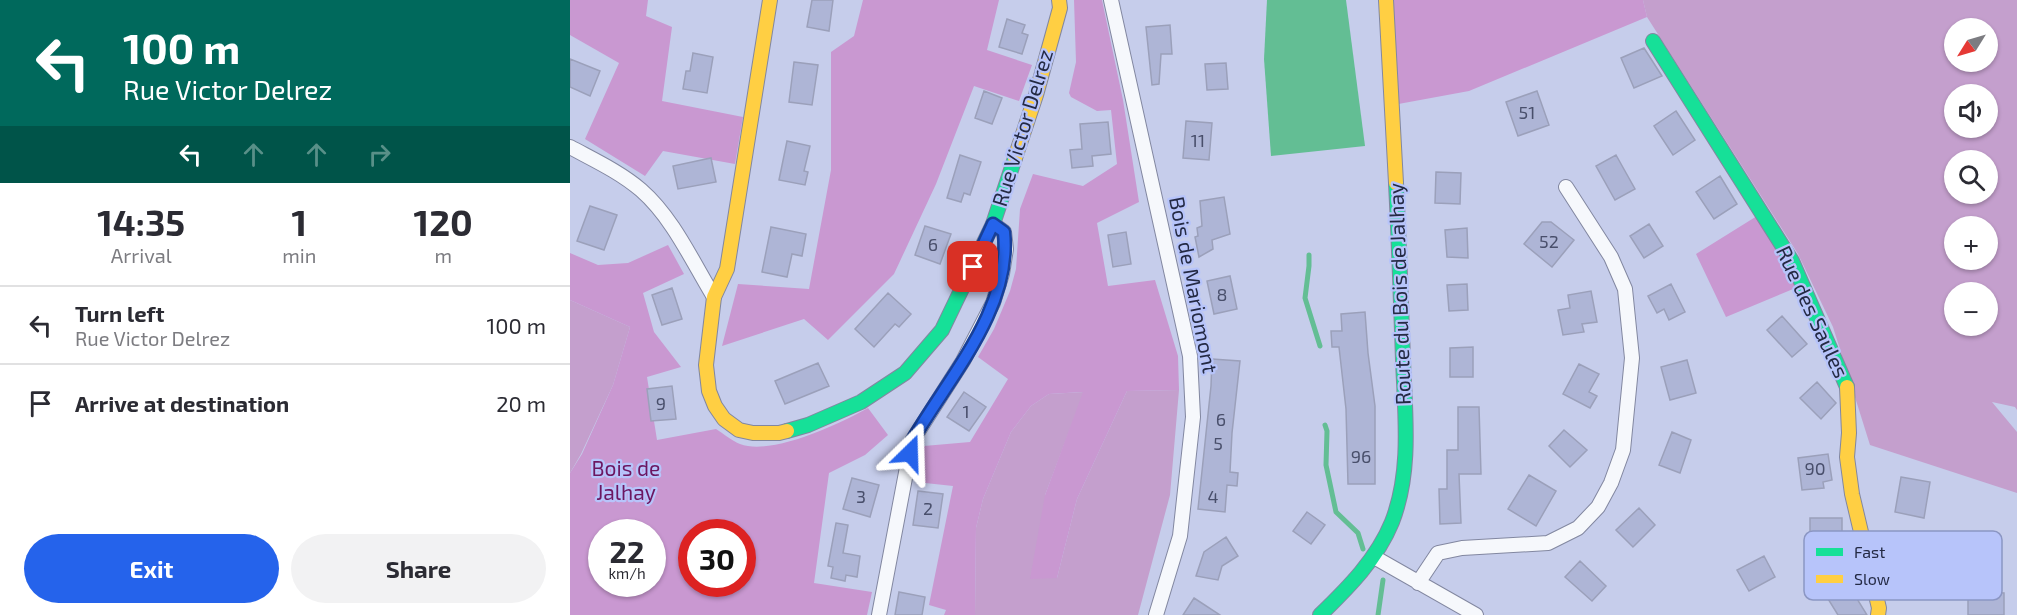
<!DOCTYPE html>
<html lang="en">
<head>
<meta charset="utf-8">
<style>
  :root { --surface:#fff; --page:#f2f2f3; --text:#2b2b33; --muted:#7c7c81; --line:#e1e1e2; --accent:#2563eb }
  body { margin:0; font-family:"Exo 2",sans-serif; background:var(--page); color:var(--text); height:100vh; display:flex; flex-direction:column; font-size:22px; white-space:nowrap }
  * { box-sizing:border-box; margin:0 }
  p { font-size:20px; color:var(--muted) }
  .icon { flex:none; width:33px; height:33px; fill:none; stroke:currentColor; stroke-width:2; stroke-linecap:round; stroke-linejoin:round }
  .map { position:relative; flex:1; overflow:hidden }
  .panel { display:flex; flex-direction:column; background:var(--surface); width:570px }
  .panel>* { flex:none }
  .hud { background:#00695c; color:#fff; overflow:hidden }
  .needle { width:39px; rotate:233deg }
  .buttons { position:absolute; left:1374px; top:18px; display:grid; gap:12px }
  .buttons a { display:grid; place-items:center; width:54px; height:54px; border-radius:50%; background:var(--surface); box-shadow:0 2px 4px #0004; font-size:30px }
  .speed { position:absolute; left:18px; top:519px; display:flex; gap:12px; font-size:30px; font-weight:700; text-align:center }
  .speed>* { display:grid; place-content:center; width:78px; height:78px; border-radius:50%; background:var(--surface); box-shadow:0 2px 4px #0004; line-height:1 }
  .speed small { font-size:15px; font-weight:400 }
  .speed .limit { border:9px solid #d22; background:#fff; color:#111 }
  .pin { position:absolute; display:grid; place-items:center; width:51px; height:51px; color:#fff; margin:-26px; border-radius:12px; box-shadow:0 3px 9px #0006 }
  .me { position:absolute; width:66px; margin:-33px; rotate:22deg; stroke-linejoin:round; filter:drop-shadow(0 0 4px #0008) }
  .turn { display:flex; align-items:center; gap:21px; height:126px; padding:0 24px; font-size:27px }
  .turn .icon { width:78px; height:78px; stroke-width:2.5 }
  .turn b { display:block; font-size:42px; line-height:51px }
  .lanes { display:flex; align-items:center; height:57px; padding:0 24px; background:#0003; justify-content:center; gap:30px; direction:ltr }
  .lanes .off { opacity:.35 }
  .eta { display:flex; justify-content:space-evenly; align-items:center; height:102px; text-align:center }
  .eta b { font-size:36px; font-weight:700; line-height:42px }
  .cta { display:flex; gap:12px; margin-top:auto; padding:12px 24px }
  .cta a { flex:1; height:69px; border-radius:36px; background:var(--accent); color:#fff; font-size:24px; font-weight:700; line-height:69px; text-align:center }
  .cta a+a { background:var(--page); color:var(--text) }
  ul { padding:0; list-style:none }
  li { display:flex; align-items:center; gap:18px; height:78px; padding:0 24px; border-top:2px solid var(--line) }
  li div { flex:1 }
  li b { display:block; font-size:22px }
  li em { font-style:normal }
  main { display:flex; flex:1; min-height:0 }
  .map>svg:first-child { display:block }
  .green { fill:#c49fcd; fill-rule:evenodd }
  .forest { fill:#c998d1; fill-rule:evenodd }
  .water { fill:#63be94 }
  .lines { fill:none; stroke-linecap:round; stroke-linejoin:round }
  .stream { stroke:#63be94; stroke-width:5 }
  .building { fill:#aeb5d6; stroke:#9ba0ba; stroke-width:1.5 }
  .street-casing { stroke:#8287a0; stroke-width:16 }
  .fast-casing { stroke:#8287a0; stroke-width:16 }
  .slow-casing { stroke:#8287a0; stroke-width:16 }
  .street { stroke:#f6f8fc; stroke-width:14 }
  .fast { stroke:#16e098; stroke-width:14 }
  .slow { stroke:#ffcf43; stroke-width:14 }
  .route-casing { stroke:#184099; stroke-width:15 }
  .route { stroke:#2563eb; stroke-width:10 }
  .labels { text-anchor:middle; stroke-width:4.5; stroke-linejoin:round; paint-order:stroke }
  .number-label { font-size:18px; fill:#494f6b }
  .street-label { font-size:21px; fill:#242a44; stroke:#b7c4fa }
  .park-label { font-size:21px; fill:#6c1661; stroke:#b7c4fa }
  .key { fill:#b7c4fa; stroke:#8b96c3; stroke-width:1.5 }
  .key-label { font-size:16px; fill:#242a44 }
</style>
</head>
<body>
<main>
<section class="panel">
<div class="hud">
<div class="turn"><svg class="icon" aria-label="left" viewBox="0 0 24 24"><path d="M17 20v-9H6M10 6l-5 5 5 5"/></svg><div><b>100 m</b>Rue Victor Delrez</div></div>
<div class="lanes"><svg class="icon" aria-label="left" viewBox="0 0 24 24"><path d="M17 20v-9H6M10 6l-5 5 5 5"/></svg><svg class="icon off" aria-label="ahead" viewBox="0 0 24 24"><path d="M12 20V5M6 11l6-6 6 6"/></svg><svg class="icon off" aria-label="ahead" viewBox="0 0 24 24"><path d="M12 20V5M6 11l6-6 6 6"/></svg><svg class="icon off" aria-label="right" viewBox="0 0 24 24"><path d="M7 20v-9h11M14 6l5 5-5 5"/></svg></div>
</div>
<div class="eta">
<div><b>14:35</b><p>Arrival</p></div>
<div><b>1</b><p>min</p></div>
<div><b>120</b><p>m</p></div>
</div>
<ul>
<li><svg class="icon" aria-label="left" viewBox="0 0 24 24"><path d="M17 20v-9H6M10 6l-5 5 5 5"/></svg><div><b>Turn left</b><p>Rue Victor Delrez</p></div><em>100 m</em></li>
<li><svg class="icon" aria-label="arrive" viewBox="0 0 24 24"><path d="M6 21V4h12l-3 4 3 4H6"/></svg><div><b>Arrive at destination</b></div><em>20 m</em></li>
</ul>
<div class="cta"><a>Exit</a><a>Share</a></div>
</section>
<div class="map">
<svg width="1447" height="615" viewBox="0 0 1447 615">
  <rect width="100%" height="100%" fill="#c6cdeb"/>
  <!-- green -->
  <path class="green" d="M1073,0H1447V410L1445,407L1422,402L1447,432V493L1300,445L1263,327L1228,254L1077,17ZM1384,28H1418V62H1384ZM1384,94H1418V128H1384ZM1384,160H1418V194H1384ZM1384,226H1418V260H1384ZM1384,292H1418V326H1384Z
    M0,300L60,327L43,385L11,454L0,473Z
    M609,390L600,495L568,615H405L406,528L413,499L441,432L461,406L479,394L514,392L475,495L487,578L507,499L557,391Z"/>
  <!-- forest -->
  <path class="forest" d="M0,0H78L76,16L102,27L92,101L173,117L165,164L93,151L75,176L15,139L49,63L0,35Z
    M293,0H429L417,50L462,65L449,101L404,86L366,184L324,274L258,340L234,319L152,346L168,284L239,289L261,170V52L284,36Z
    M504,0H532L553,100L569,202L527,223L538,286L585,280L608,356L609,390L557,391L507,499L487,578L460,579L475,495L513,392L479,394L461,406L441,432L413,499L406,528L405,615H374L376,610L359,605L383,486L346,482L347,463L354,446L400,442L438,379L408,357L424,329L440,291L446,269L450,209L463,174L513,186L547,164L541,110L527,111L501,97L499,93L506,62Z
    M814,0H1073L1077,17L899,91L823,105Z
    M1187,216L1228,287L1156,317L1126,254Z
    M98,245L114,274L73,293L84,332L111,367L77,377L87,440L146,429C154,434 162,441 170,444C202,456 269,424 298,408L318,435L295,455L259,473L244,583L302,592L297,615H0V473L12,454L43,385L60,327L0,300V253L28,265L58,263ZM32,532H82V584H32ZM122,532H172V584H122Z"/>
  <!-- water -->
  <path class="water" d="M697,0H776L795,146L701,156L694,59Z"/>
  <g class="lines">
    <!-- stream -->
    <path class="stream" d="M739,255V266L735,298L750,346
      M755,425L757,431L756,465L766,512L788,533L793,549
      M808,615L813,580"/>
  </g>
  <!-- building -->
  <path class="building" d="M242,0H263L259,31L237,27Z
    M437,19L455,25L452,33L458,35L452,54L429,47Z
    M600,25L602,54H591L589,84L582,85L576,27Z
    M1074,48L1092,76L1064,88L1051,58Z
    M123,53L143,57L137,93L113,89L116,71H120Z
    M0,59L30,71L20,96L0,87Z
    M224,62L248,65L242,105L219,102Z
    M656,63L658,89L637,90L635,64Z
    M414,91L432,98L422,124L405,118Z
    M967,91L979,125L948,136L936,102Z
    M1106,111L1125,140L1103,155L1084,126Z
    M616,121L642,123L639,160L613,158Z
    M538,122L541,154L522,156L523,166L502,168L500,150L512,149L510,124Z
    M217,141L240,146L234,171L238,172L235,185L209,180Z
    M390,155L411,162L400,195L394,193L391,202L377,198Z
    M1046,155L1065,189L1045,200L1026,166Z
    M141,158L146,182L108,189L103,166Z
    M866,172L891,173L890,204L865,203Z
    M1150,176L1167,204L1144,219L1126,192Z
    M654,197L660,234L642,240L643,249L629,257L625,237L628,236L627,228L632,226L630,201Z
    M20,206L47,215L34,250L7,241Z
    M972,222H981L1004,240L982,267L954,244Z
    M1079,224L1093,246L1074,258L1060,236Z
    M355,226L381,234L370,264L345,255Z
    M201,227L236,234L232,256L222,254L217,277L192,272Z
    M897,228L898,258L877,257L875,230Z
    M556,232L561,264L543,267L538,235Z
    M660,276L667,309L644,314L637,281Z
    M897,284L898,310L879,311L877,285Z
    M1101,284L1115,312L1099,320L1094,309L1087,313L1078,296Z
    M102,288L112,319L92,325L82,295Z
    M1021,291L1027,322L1012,324L1014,332L993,335L988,310L1000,308L998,295Z
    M318,293L341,314L329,327L325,324L304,347L285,329Z
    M795,312L798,353L805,406V484H778L776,409L769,347H762L761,331H772L771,314Z
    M1212,316L1237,344L1222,357L1197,330Z
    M903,347V377H880V348Z
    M642,359L670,361L662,433L660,472L668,473L667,486L657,485L655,512L628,509L641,386Z
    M1117,360L1126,393L1100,400L1091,367Z
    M248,363L259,386L215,404L205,381Z
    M1009,364L1029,374L1019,392L1027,396L1020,408L993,394Z
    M1247,382L1266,403L1251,419L1230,398Z
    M102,386L106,419L81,421L77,389Z
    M394,392L416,407L399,431L377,417Z
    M888,407H909L911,474H889L891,523L870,524L869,489H877V450H888Z
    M994,430L1017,450L1000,467L979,446Z
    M1102,432L1121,440L1110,473L1089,465Z
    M1258,454L1262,480L1253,482L1254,488L1232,490L1228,458Z
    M959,475L986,491L966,526L938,509Z
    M1331,477L1360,482L1354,518L1325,512Z
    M282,478L309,485L300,517L273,509Z
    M348,491L373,494L368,528L343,525Z
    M1069,508L1085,525L1063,547L1046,530Z
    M737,512L755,525L741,544L723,531Z
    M1240,518H1272V543H1254V537H1240Z
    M266,523L278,525L273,553L290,556L287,577L276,575L275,581L261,578L263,567L258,566Z
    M656,537L668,556L652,566L648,580L626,576L634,552Z
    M1194,556L1205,577L1179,591L1167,570Z
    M1010,561L1036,586L1022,601L995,577Z
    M1276,581L1297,615H1268L1255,594Z
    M1398,585H1412V592L1434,593V615H1398Z
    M329,592L355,597L352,615H325Z
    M624,598L650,615H613Z"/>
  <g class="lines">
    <defs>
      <path id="street" d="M541,0L620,356L623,417L610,536L586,615
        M0,147C24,160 50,172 71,190C103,218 122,261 144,297
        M804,557L906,615
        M848,583L868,553L892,548L978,543L1008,528L1028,507L1041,483L1053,450L1062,358L1055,289L1041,257L996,187
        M309,615L342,441L393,361L423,303L432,274L436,249L434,232L423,224"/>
      <path id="fast" d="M1083,41L1222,261L1277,387
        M217,431L238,425L291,402L335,373L372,330L423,224L445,158
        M750,615C778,588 807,559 822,522C842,471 835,414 833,360C831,301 829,242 826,183"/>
      <path id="slow" d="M200,0L157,269L144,297L136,365L139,391L145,406L154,419L169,430L183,433H209L217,431
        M816,0L826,183
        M445,158L466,95L490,8L489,0
        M1277,387L1279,433L1277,457L1282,494L1309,608L1308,615"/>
    </defs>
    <!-- street casing -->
    <use href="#street" class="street-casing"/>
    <!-- fast casing -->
    <use href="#fast" class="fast-casing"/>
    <!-- slow casing -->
    <use href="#slow" class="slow-casing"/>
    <!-- street -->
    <use href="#street" class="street"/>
    <!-- fast -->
    <use href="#fast" class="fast"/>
    <!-- slow -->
    <use href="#slow" class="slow"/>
  </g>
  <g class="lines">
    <defs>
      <path id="route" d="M340,453L342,441C378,378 442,309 434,232L423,224L403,267"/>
    </defs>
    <!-- route casing -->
    <use href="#route" class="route-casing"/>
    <!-- route -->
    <use href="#route" class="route"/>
  </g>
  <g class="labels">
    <!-- number labels -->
    <g class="number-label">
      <text x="957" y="119">51</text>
      <text x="628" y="147">11</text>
      <text x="979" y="248">52</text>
      <text x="363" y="251">6</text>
      <text x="652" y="301">8</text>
      <text x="91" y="410">9</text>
      <text x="396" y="418">1</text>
      <text x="651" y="426">6</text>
      <text x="648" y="450">5</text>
      <text x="791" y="463">96</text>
      <text x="1245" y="475">90</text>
      <text x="291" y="503">3</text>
      <text x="643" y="503">4</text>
      <text x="358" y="515">2</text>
    </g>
    <!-- street labels -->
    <g class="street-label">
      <text transform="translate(453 128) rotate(-73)" y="7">Rue Victor Delrez</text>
      <text transform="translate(623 285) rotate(79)" y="7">Bois de Mariomont</text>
      <text transform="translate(830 294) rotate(-92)" y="7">Route du Bois de Jalhay</text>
      <text transform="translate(1242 312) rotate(65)" y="7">Rue des Saules</text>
    </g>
    <!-- park labels -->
    <g class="park-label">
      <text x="56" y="476">Bois de<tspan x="56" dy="24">Jalhay</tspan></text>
    </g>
  </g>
  <!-- legend -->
  <rect x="1234" y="531" width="198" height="69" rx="9" class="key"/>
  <rect x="1246" y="548" width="27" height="8" fill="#16e098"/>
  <rect x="1246" y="575" width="27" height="8" fill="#ffcf43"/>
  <g class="key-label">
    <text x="1284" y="558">Fast</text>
    <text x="1284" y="585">Slow</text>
  </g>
</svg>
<div class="buttons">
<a><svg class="needle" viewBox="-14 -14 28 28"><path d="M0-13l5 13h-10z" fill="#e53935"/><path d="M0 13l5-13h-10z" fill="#7c7c81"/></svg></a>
<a><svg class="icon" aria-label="sound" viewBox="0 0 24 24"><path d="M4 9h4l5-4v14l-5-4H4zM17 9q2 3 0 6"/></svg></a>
<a><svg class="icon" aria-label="search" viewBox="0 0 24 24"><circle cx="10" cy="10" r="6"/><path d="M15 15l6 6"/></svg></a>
<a>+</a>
<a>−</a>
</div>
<div class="speed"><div>22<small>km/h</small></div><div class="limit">30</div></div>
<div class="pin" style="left:403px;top:267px;background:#d93025"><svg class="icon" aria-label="arrive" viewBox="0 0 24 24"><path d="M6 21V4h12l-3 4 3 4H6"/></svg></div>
<svg class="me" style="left:340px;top:453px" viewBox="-20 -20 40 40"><path d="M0-17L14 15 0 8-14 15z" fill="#2563eb" stroke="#fff" stroke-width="4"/></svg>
</div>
</main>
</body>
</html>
